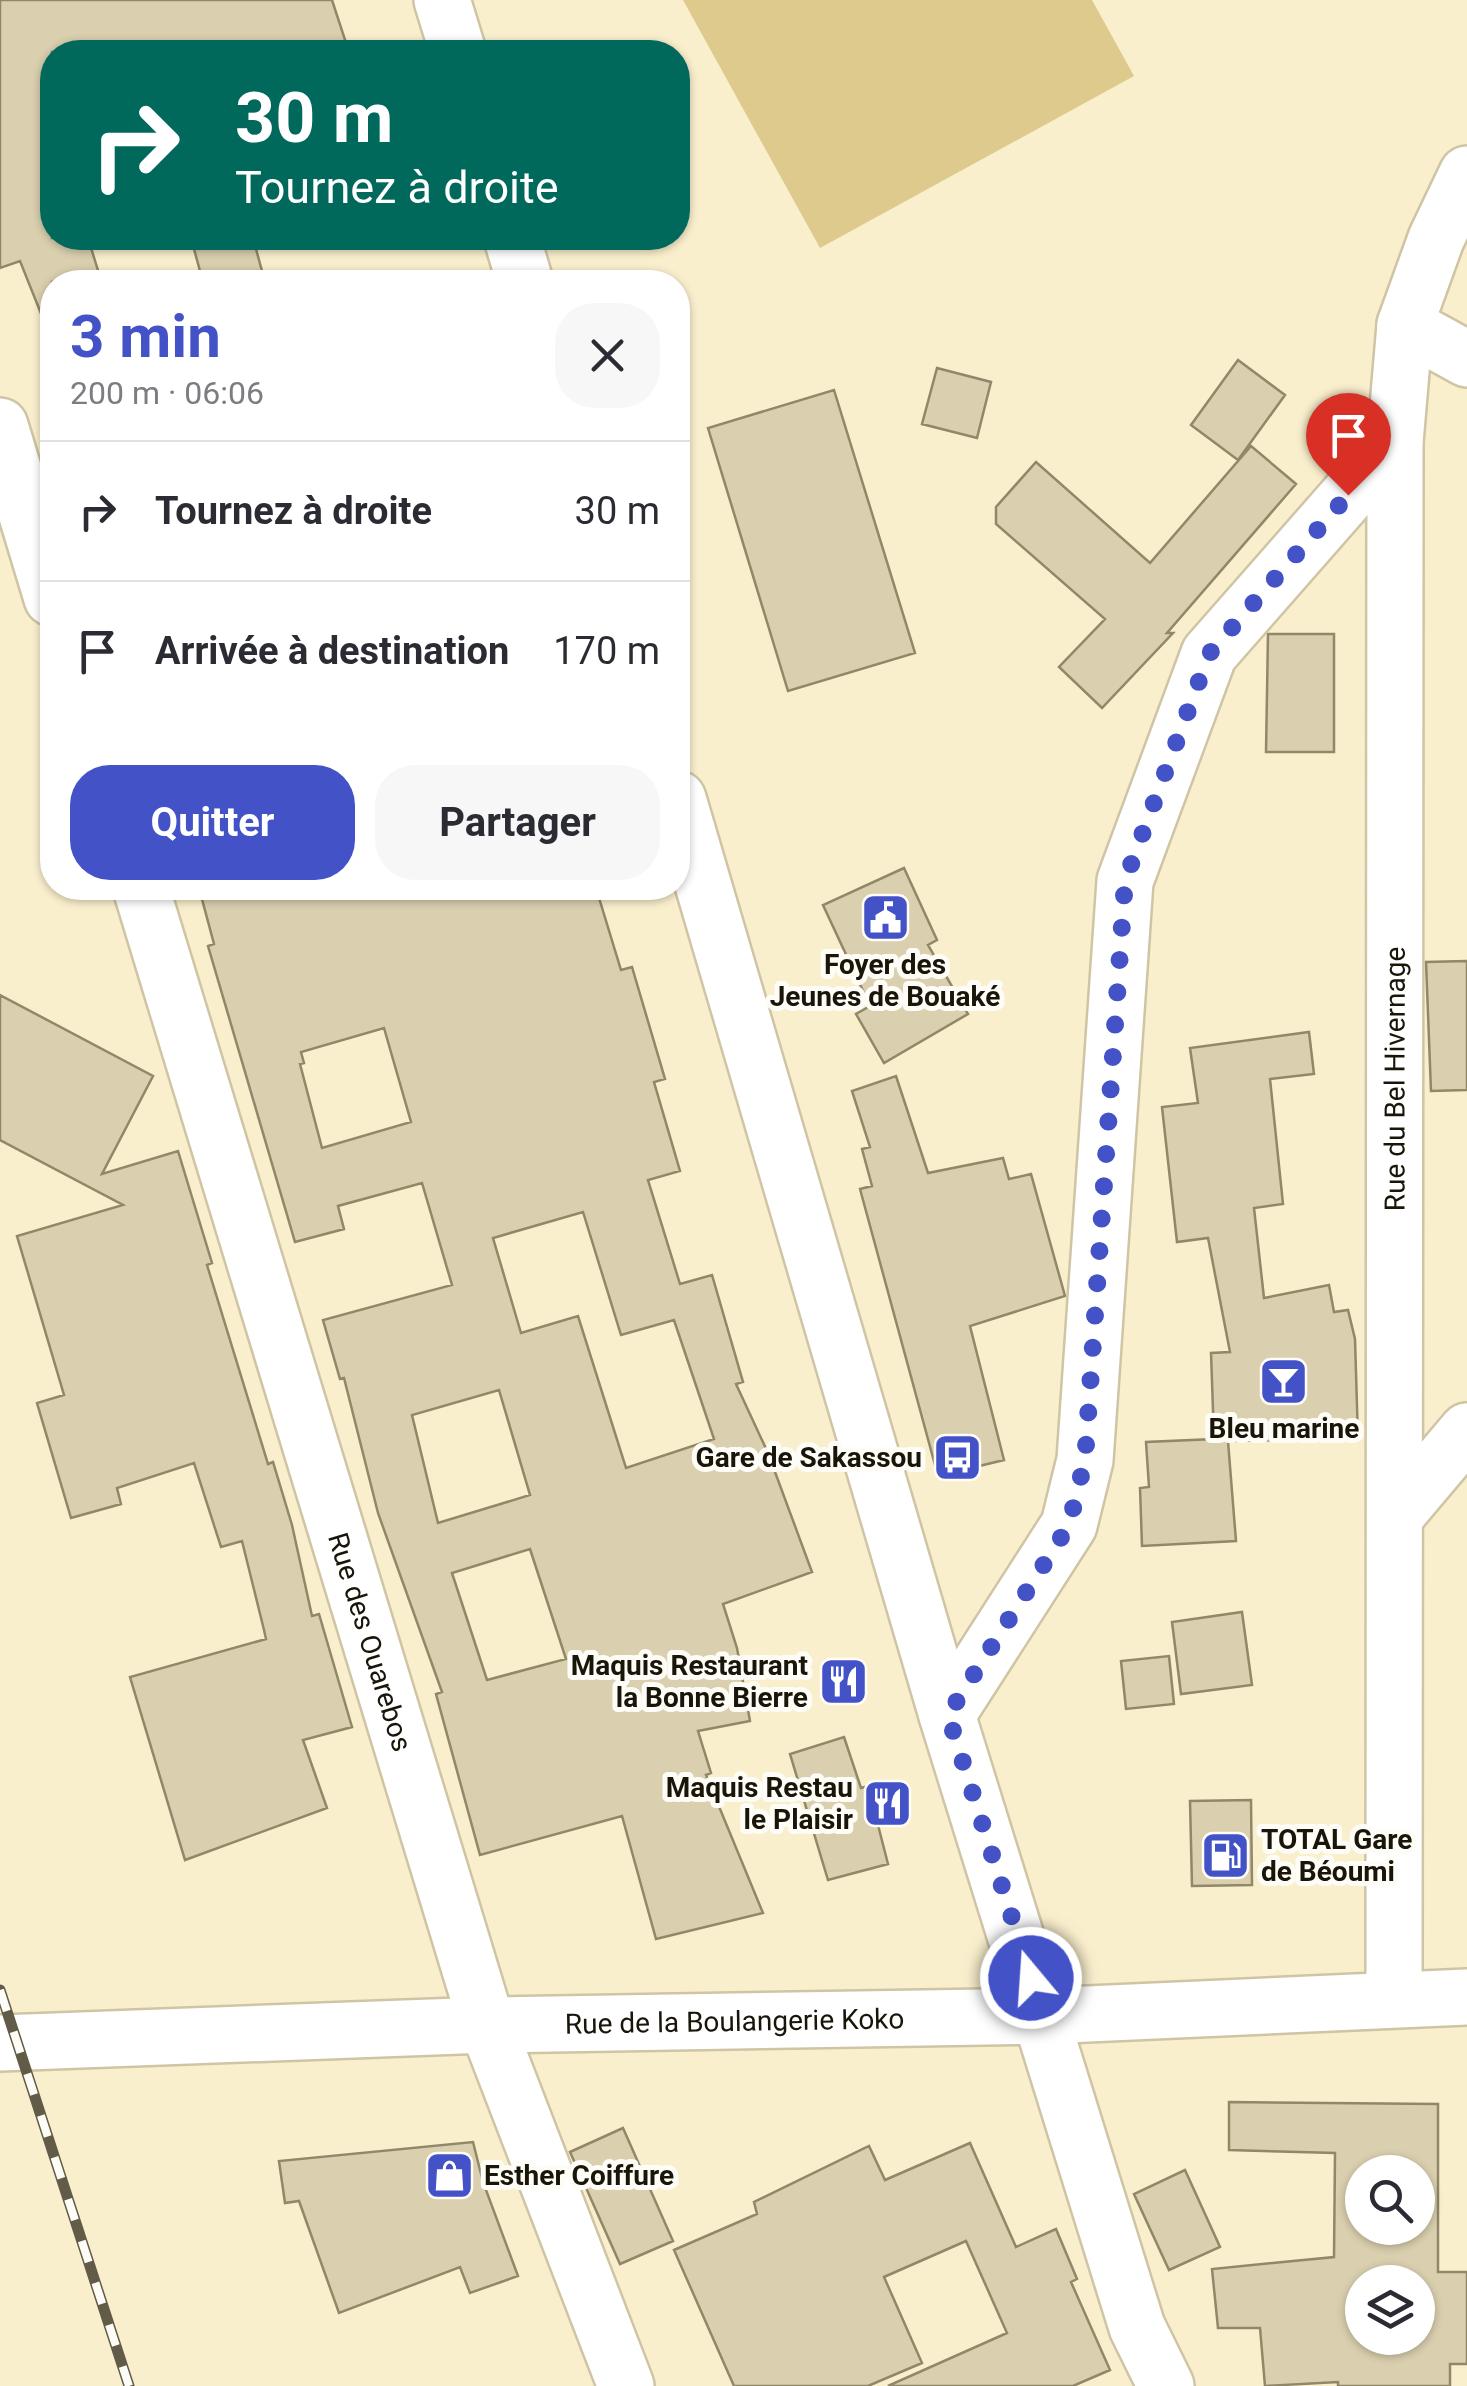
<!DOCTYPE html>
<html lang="fr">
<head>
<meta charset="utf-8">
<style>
  :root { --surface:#fff; --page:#f7f7f7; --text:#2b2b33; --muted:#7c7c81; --line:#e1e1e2; --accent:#4352c6 }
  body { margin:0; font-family:Roboto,sans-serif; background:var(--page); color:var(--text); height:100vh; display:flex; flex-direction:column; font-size:38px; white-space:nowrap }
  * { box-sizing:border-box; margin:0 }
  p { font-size:32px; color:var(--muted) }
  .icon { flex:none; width:55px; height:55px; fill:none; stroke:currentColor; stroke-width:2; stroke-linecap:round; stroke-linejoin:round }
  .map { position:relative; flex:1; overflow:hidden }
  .drawer { position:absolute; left:40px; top:270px; width:650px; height:630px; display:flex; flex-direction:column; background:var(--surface); border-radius:40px; box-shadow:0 2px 8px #0004 }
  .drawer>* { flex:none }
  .guide { position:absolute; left:40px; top:40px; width:650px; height:210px; border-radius:40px; box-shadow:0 2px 8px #0004; background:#00695c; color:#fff; overflow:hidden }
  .controls { position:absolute; left:1345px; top:2155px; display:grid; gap:20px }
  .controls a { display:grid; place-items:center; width:90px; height:90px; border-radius:50%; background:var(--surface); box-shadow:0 2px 8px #0004; font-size:50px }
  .pin { position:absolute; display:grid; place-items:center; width:85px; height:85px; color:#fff; margin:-102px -42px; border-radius:50% 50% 50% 0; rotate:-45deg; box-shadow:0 0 10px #0007 }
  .pin .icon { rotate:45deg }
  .me { position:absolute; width:110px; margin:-55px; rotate:342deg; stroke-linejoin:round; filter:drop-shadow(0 0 8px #0008) }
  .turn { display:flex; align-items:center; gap:35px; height:210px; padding:0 30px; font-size:45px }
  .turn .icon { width:130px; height:130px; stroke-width:2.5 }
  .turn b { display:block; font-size:70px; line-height:85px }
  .round { display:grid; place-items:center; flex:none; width:105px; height:105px; border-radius:40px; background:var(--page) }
  .head { display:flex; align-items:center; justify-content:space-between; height:170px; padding:0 30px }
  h1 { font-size:60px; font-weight:700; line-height:75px; color:var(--accent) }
  .button { display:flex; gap:20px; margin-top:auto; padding:20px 30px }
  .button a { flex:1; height:115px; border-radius:40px; background:var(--accent); color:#fff; font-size:40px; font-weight:700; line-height:115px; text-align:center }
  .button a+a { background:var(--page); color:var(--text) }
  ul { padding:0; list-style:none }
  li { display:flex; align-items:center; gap:30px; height:140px; padding:0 30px; border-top:2px solid var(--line) }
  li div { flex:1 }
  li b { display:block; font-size:38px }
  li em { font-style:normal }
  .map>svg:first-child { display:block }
  .green { fill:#deca8c }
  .building { fill:#dad0af; stroke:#918769; stroke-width:2.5; fill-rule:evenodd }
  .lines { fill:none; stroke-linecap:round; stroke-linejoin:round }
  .minor-casing { stroke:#cfc5a5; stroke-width:60 }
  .minor { stroke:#fff; stroke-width:55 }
  .rail-casing { stroke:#615b48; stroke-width:11 }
  .rail { stroke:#fefcf6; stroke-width:8; stroke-dasharray:22; stroke-linecap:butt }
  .route { stroke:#4352c6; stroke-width:18; stroke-dasharray:0 32.4 }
  .labels { text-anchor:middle; stroke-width:10; stroke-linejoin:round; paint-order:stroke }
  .poi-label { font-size:28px; font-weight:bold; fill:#191509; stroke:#fefcf6; text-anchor:end }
  .street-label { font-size:28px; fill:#191509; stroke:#fefcf6 }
</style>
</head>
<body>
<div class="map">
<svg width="1467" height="2386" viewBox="0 0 1467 2386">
  <rect width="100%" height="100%" fill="#faefcd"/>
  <!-- green -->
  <path class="green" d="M683,0H1092L1134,76L820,248Z"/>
  <!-- building -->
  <path class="building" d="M0,0H332L349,52H52V238H88L100,277L52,282L50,336L20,261L0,268Z
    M191,238H253L265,282H203Z
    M1238,360L1285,395L1238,460L1191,425Z
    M937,368L991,382L977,438L922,424Z
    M834,390L915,653L788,691L708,428Z
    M1251,446L1296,484L1167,633H1173L1102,708L1059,667L1105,619L996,524V507L1036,462L1150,563Z
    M1268,634H1334V752H1266Z
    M904,868L937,940L928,945L968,1014L884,1063L856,1014L870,1006L823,905Z
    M199,888H596L621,970L632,967L665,1079L654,1082L680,1171L648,1180L680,1284L712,1275L743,1382L736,1384L768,1453L812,1572L723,1604L737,1648L750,1721L698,1731L711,1773L706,1775L763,1913L656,1939L622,1816L480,1855L436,1694L442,1692L378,1513L344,1378L340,1379L323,1320L452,1285L422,1183L338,1206L344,1229L295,1242L208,946L214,944ZM384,1028L411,1122L322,1148L300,1064L304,1063L301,1052ZM583,1212L621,1335L674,1320L714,1439L626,1468L578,1316L521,1333L493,1238ZM499,1390L530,1495L438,1523L412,1415ZM530,1549L566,1659L487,1680L452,1573Z
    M1467,961V1090L1431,1091L1426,962Z
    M0,995L153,1076L102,1174L178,1151L212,1263L207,1265L268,1464L273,1462L292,1525L312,1616L319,1614L352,1727L303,1740L327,1808L185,1860L130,1677L266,1639L264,1630L242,1541L221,1547L194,1463L117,1488L121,1504L71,1518L37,1403L64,1395L17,1236L123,1205L0,1140Z
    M1309,1032L1314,1074L1270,1079L1283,1204L1254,1208L1264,1298L1329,1285L1334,1312L1348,1310L1355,1339L1358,1439L1228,1441L1236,1541L1142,1546L1140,1488L1149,1487L1146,1442L1214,1439L1211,1353L1230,1352L1208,1238L1177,1242L1162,1107L1198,1103L1190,1048Z
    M896,1076L928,1173L1003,1158L1009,1179L1031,1174L1065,1296L970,1326L1004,1460L938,1476L860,1189L872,1186L862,1149L870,1147L852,1091Z
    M1242,1612L1252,1685L1181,1694L1172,1622Z
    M1169,1656L1174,1704L1126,1709L1121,1661Z
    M844,1737L861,1788L868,1786L888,1864L828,1880L790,1754Z
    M1251,1800L1252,1885L1192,1886L1190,1801Z
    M1229,2102L1438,2104V2272H1467V2364H1450V2386H1338V2382L1265,2386L1260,2328H1218L1212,2269L1334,2257L1335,2153L1229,2150ZM1362,2172H1418V2228H1362ZM1362,2282H1418V2338H1362Z
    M623,2128L673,2241L620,2264L570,2152Z
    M473,2142L483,2182L518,2276L470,2293L460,2267L339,2313L299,2201L285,2203L279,2161Z
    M970,2143L1016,2247L1056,2229L1077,2279L1071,2282L1110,2370L1073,2386H888L1007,2333L966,2241L884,2277L922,2363L868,2386H734L674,2250L757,2214L754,2202L869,2146L885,2180Z
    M1185,2170L1220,2247L1169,2270L1134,2194Z"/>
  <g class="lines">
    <defs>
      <g id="minor">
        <path d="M442,0L458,52"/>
        <path d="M512,238L525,282"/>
        <path d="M1405,325L1467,359"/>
        <path d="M0,426L52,598"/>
        <path d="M678,799L947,1715L1137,2327L1166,2386"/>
        <path id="s1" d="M141,888L487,2025L626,2386"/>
        <path d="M1396,1515L1467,1431"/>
        <path d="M947,1715L1069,1525L1085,1460L1125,881L1209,654L1395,442"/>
        <path id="s2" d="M1394,1999L1395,442L1405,325L1436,239L1467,174"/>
        <path id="s3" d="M0,2043L487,2025L1043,2016L1467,1997"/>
      </g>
    </defs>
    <!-- minor casing -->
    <use href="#minor" class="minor-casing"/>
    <!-- minor -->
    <use href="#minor" class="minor"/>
    <defs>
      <path id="rail" d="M0,1990L129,2386"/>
    </defs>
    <!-- rail casing -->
    <use href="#rail" class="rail-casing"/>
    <!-- rail -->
    <use href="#rail" class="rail"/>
  </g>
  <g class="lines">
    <!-- route -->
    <path class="route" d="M1031,1978L948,1715L1069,1525L1085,1460L1125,881L1209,654L1348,495"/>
  </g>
  <!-- icons -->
  <defs>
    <symbol id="civic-square" viewBox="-11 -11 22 22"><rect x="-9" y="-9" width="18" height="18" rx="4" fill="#4352c6" stroke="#fefcf6"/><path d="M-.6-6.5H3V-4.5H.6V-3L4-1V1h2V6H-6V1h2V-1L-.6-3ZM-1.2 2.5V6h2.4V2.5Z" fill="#fff"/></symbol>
    <symbol id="bar-square" viewBox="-11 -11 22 22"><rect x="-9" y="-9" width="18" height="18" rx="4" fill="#4352c6" stroke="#fefcf6"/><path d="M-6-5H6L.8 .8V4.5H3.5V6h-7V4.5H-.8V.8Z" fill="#fff"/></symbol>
    <symbol id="bus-square" viewBox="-11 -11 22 22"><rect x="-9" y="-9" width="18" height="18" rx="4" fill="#4352c6" stroke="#fefcf6"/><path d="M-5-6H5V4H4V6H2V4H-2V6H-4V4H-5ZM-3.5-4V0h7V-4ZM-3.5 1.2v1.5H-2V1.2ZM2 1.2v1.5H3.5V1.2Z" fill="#fff"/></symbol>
    <symbol id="restaurant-square" viewBox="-11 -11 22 22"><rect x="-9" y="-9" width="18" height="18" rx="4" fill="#4352c6" stroke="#fefcf6"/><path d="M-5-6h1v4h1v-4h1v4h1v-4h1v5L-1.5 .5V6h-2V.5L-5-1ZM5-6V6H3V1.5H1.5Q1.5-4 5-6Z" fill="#fff"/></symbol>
    <symbol id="fuel-square" viewBox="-11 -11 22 22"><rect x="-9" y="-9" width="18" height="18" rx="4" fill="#4352c6" stroke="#fefcf6"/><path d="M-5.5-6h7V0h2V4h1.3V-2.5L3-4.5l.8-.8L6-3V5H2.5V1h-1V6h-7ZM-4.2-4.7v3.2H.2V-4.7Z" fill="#fff"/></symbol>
    <symbol id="shop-square" viewBox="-11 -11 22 22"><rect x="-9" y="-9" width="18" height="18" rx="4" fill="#4352c6" stroke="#fefcf6"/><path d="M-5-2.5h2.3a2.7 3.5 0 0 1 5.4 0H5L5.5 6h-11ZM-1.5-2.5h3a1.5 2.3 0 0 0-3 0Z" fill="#fff"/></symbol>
  </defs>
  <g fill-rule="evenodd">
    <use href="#civic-square" x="858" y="890" width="55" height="55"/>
    <use href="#bar-square" x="1256" y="1354" width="55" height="55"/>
    <use href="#bus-square" x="930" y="1430" width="55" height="55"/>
    <use href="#restaurant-square" x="816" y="1654" width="55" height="55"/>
    <use href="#restaurant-square" x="860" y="1776" width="55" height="55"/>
    <use href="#fuel-square" x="1198" y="1828" width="55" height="55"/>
    <use href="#shop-square" x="422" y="2148" width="55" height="55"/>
  </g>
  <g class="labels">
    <!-- poi labels -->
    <g class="poi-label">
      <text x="885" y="974" text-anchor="middle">Foyer des<tspan x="885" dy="32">Jeunes de Bouaké</tspan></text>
      <text x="1284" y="1438" text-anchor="middle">Bleu marine</text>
      <text x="922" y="1467">Gare de Sakassou</text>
      <text x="808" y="1675">Maquis Restaurant<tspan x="808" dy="32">la Bonne Bierre</tspan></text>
      <text x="853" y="1797">Maquis Restau<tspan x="853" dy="32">le Plaisir</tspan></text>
      <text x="1261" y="1849" text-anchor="start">TOTAL Gare<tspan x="1261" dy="32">de Béoumi</tspan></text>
      <text x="484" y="2185" text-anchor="start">Esther Coiffure</text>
    </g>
    <!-- street labels -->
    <g class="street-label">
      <text dy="10" stroke="none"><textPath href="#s2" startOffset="920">Rue du Bel Hivernage</textPath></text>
      <text dy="10" stroke="none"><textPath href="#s1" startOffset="788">Rue des Ouarebos</textPath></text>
      <text dy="10" stroke="none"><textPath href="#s3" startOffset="735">Rue de la Boulangerie Koko</textPath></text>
    </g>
  </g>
</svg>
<div class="controls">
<a><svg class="icon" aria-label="search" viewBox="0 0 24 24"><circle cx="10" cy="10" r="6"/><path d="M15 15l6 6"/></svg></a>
<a><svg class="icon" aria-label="layers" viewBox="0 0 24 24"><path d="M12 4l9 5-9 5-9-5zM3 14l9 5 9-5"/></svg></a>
</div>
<div class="pin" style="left:1348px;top:495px;background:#d93025"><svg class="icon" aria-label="arrive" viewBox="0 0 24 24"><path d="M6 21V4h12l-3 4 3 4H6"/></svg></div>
<svg class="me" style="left:1031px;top:1978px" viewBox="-20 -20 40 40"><circle r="17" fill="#4352c6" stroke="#fff" stroke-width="3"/><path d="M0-11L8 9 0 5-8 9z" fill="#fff"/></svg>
<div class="guide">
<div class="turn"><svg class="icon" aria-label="right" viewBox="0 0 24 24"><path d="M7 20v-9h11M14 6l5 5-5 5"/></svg><div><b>30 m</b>Tournez à droite</div></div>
</div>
<section class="drawer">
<div class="head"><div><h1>3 min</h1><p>200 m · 06:06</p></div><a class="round"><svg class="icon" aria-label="close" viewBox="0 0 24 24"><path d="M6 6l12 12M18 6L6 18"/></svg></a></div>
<ul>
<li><svg class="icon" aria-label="right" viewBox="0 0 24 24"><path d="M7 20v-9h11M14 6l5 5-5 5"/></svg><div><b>Tournez à droite</b></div><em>30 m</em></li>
<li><svg class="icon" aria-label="arrive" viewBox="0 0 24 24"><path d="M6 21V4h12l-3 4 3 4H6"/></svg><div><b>Arrivée à destination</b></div><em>170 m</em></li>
</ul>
<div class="button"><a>Quitter</a><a>Partager</a></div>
</section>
</div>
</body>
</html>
